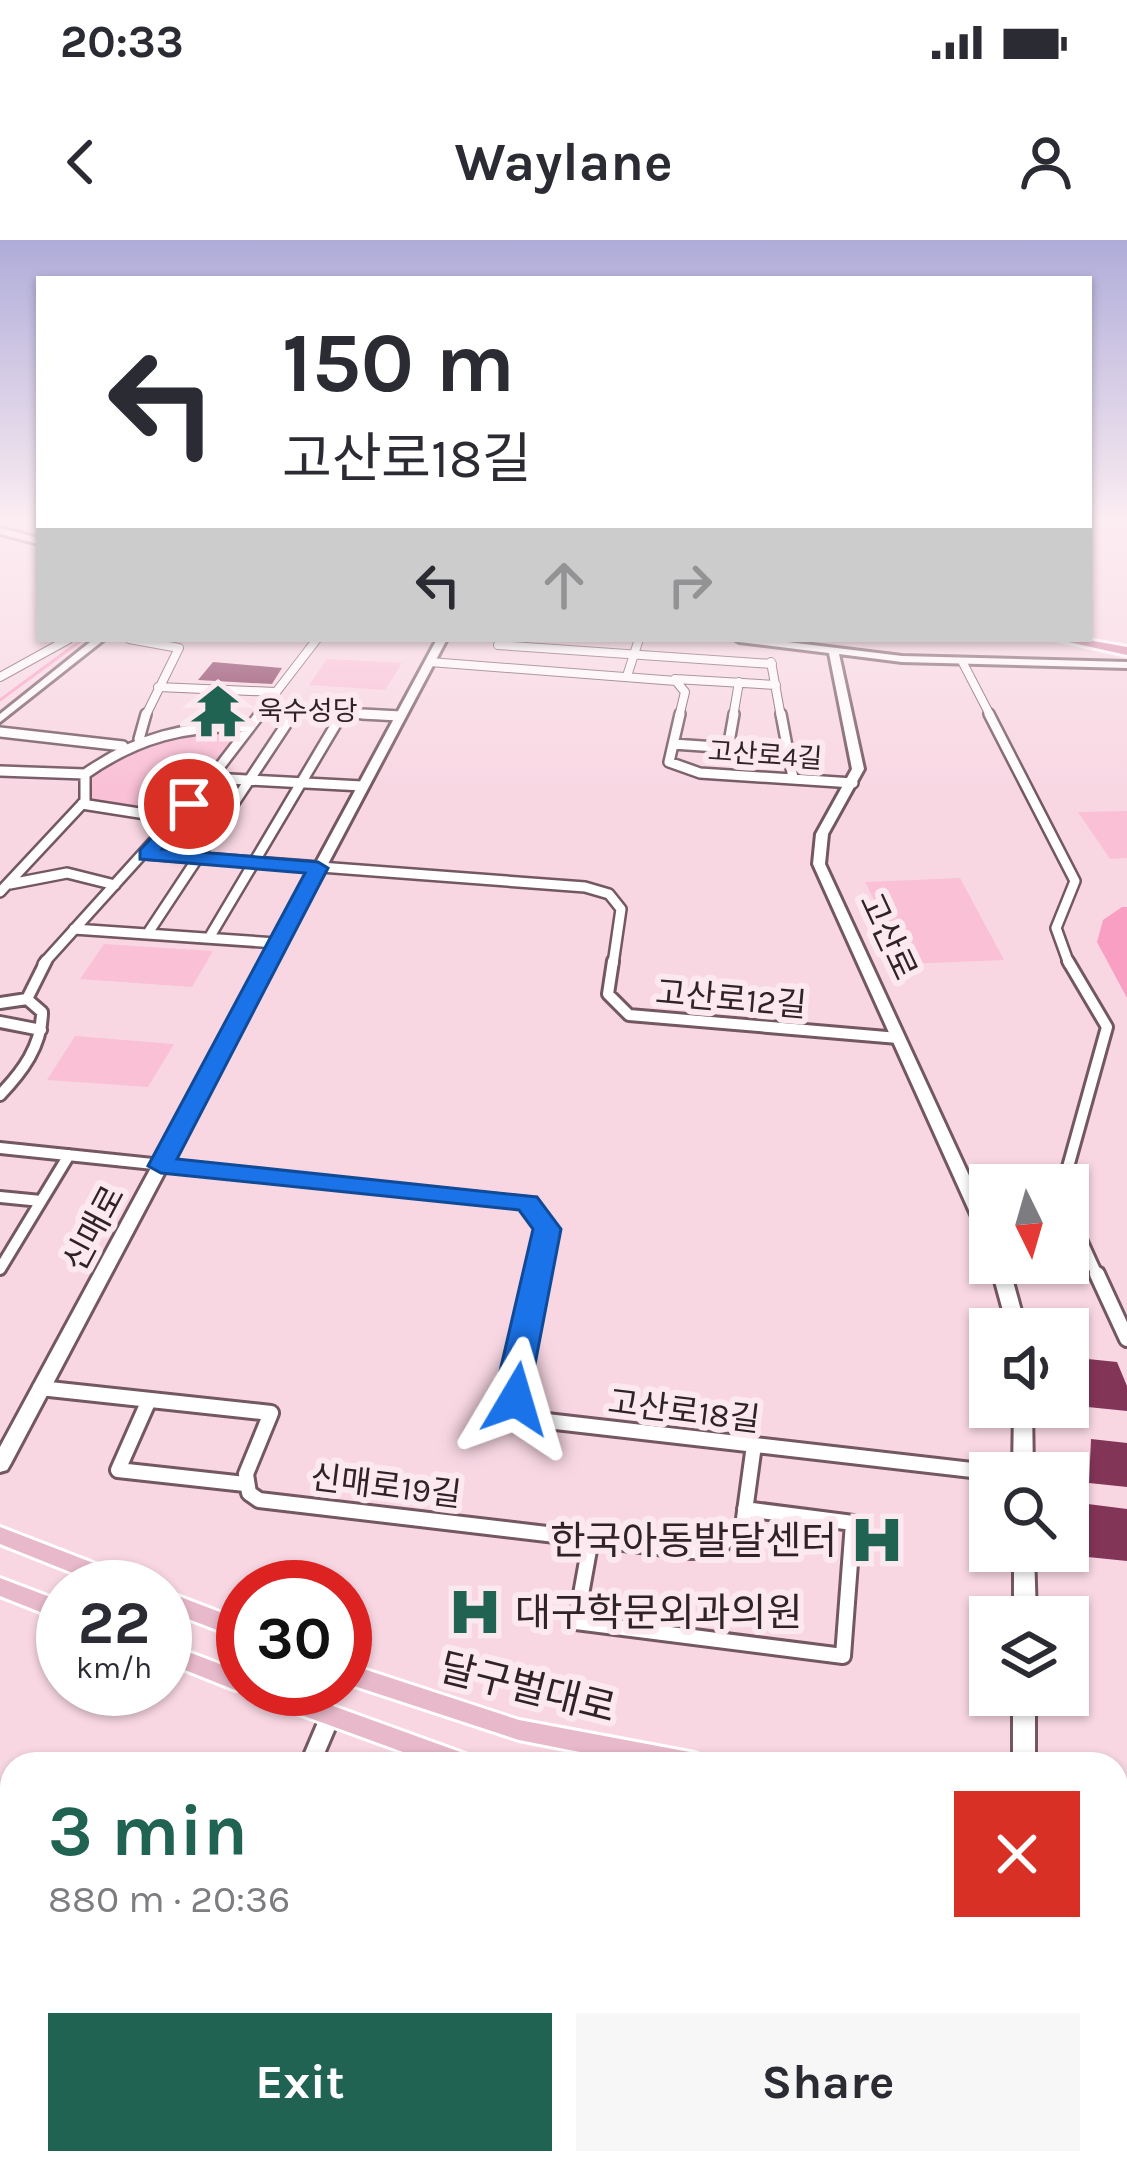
<!DOCTYPE html>
<html lang="en">
<head>
<meta charset="utf-8">
<style>
  :root { --surface:#fff; --page:#f7f7f7; --text:#2b2b33; --muted:#7c7c81; --accent:#206353 }
  body { margin:0; font-family:Karla,"Noto Sans KR",sans-serif; background:var(--page); color:var(--text); height:100vh; display:flex; flex-direction:column; font-size:45px; white-space:nowrap }
  * { box-sizing:border-box; margin:0 }
  p { font-size:39px; color:var(--muted) }
  .icon { flex:none; width:66px; height:66px; fill:none; stroke:currentColor; stroke-width:2; stroke-linecap:round; stroke-linejoin:round }
  .map { position:relative; flex:1; overflow:hidden }
  .sheet { position:absolute; left:0px; top:1512px; width:1128px; height:423px; display:flex; flex-direction:column; background:var(--surface); border-radius:36px 36px 0 0; box-shadow:0 3px 9px #0004 }
  .sheet>* { flex:none }
  .banner { position:absolute; left:36px; top:36px; width:1056px; height:366px; border-radius:0px; box-shadow:0 3px 9px #0004; background:#fff; color:var(--text); overflow:hidden }
  .needle { width:78px; rotate:175deg }
  .tools { position:absolute; left:969px; top:924px; display:grid; gap:24px }
  .tools a { display:grid; place-items:center; width:120px; height:120px; border-radius:0px; background:var(--surface); box-shadow:0 3px 9px #0004; font-size:60px }
  .speed { position:absolute; left:36px; top:1320px; display:flex; gap:24px; font-size:60px; font-weight:700; text-align:center }
  .speed>* { display:grid; place-content:center; width:156px; height:156px; border-radius:50%; background:var(--surface); box-shadow:0 3px 9px #0004; line-height:1 }
  .speed small { font-size:30px; font-weight:400 }
  .speed .limit { border:18px solid #d22; background:#fff; color:#111 }
  .pin { position:absolute; display:grid; place-items:center; width:102px; height:102px; color:#fff; margin:-51px; border:6px solid #fff; border-radius:50%; box-shadow:0 3px 12px #0007 }
  .me { position:absolute; width:132px; margin:-66px; rotate:7deg; stroke-linejoin:round; filter:drop-shadow(0 0 9px #0008) }
  .turn { display:flex; align-items:center; gap:42px; height:252px; padding:0 48px; font-size:54px }
  .turn .icon { width:156px; height:156px; stroke-width:2.5 }
  .turn b { display:block; font-size:84px; line-height:102px }
  .lanes { display:flex; align-items:center; height:114px; padding:0 48px; background:#0003; justify-content:center; gap:60px; direction:ltr }
  .lanes .off { opacity:.35 }
  .round { display:grid; place-items:center; flex:none; width:126px; height:126px; border-radius:0px; background:var(--page) }
  .summary { display:flex; align-items:center; justify-content:space-between; height:204px; padding:0 48px }
  h1 { font-size:72px; font-weight:700; line-height:90px; color:var(--accent) }
  .primary-button { display:flex; gap:24px; margin-top:auto; padding:24px 48px }
  .primary-button a { flex:1; height:138px; border-radius:0px; background:var(--accent); color:#fff; font-size:48px; font-weight:700; line-height:138px; text-align:center }
  .primary-button a+a { background:var(--page); color:var(--text) }
  .status { display:flex; justify-content:space-between; align-items:center; height:84px; padding:0 60px; background:var(--surface); direction:ltr }
  .status svg { height:33px; fill:currentColor }
  header { display:flex; justify-content:space-between; align-items:center; height:156px; padding:0 48px; background:var(--surface); font-size:54px; font-weight:700 }
  .map>svg:first-child { display:block }
  .green { fill:#fac0d6 }
  .water { fill:#f99fc3 }
  .lines { fill:none; stroke-linecap:round; stroke-linejoin:round }
  .stream { stroke:#f99fc3; stroke-width:3 }
  .building { fill:#833558 }
  .street-far4-casing { stroke:#735762; stroke-width:10 }
  .street-far3-casing { stroke:#735762; stroke-width:14 }
  .street-far2-casing { stroke:#735762; stroke-width:16 }
  .street-far1-casing { stroke:#735762; stroke-width:20 }
  .street-casing { stroke:#735762; stroke-width:24 }
  .secondary-casing { stroke:#735762; stroke-width:6 }
  .primary-casing { stroke:#fff; stroke-width:6 }
  .highway-casing { stroke:#fff; stroke-width:6 }
  .street-far4 { stroke:#fff; stroke-width:8 }
  .street-far3 { stroke:#fff; stroke-width:9 }
  .street-far2 { stroke:#fff; stroke-width:10 }
  .street-far1 { stroke:#fff; stroke-width:14 }
  .street { stroke:#fff; stroke-width:18 }
  .secondary { fill:#fff; fill-rule:evenodd }
  .primary { fill:#e8b9cb; fill-rule:evenodd }
  .highway { fill:#d88aa9; fill-rule:evenodd }
  .route { fill:#1a73e8; stroke:#114b97; stroke-width:3 }
  .labels { text-anchor:middle; stroke-width:12; stroke-linejoin:round; paint-order:stroke }
  .far-poi-label { font-size:27px; fill:#2f2328; stroke:#fce8ef; text-anchor:start }
  .far-street-label { font-size:27px; fill:#2f2328; stroke:#fce8ef }
  .street-label { font-size:33px; fill:#2f2328; stroke:#fce8ef }
  .near-poi-label { font-size:39px; fill:#2f2328; stroke:#fce8ef; text-anchor:end }
  .near-street-label { font-size:39px; fill:#2f2328; stroke:#fce8ef }
</style>
</head>
<body>
<div class="status"><b>20:33</b><svg viewBox="0 0 49 12"><path d="M0 12V9h3v3zM5 12V6h3v6zM10 12V3h3v9zM15 12V0h3v12zM26 1h20v11H26zM47 4h2v5h-2z"/></svg></div>
<header><svg class="icon" aria-label="back" viewBox="0 0 24 24"><path d="M15 5l-7 7 7 7"/></svg>Waylane<svg class="icon" aria-label="person" viewBox="0 0 24 24"><circle cx="12" cy="8" r="4"/><path d="M4 21q1-7 8-7t8 7"/></svg></header>
<div class="map">
<svg width="1127" height="1933" viewBox="0 0 1127 1933">
  <rect width="100%" height="100%" fill="#f8d7e3"/>
  <!-- green -->
  <path class="green" d="M327,419L402,423L385,450L309,445Z
    M185,486L250,487L167,590L152,575L87,565L85,534L128,502Z
    M1127,571V618L1110,619L1078,572Z
    M960,638L1004,720L906,724L865,642Z
    M104,704L213,711L192,747L80,739Z
    M75,796L174,804L148,847L47,840Z"/>
  <!-- water -->
  <path class="water" d="M1122,667H1127V758L1097,702L1103,680Z"/>
  <g class="lines">
    <!-- stream -->
    <path class="stream" d="M0,460L83,399"/>
  </g>
  <!-- building -->
  <path class="building" d="M213,422L282,428L272,444L198,440Z
    M1068,1117L1117,1122L1127,1146V1171L1068,1165Z
    M1091,1199L1127,1203V1247L1089,1243Z
    M1080,1263L1127,1269V1321L1078,1316Z
    M0,1776L12,1781V1837L0,1855Z"/>
  <g class="lines">
    <defs>
      <path id="street-far4" d="M129,399L179,408L145,477
        M498,405L772,424
        M430,422L676,441L685,452L679,477
        M771,422L781,477
        M963,423L991,477
        M627,436L639,399
        M0,437L69,399
        M675,439L776,445
        M158,447L275,452
        M264,469L400,476
        M257,477L317,399
        M291,477L295,471
        M341,477L343,473
        M733,477L739,442"/>
      <path id="street-far3" d="M362,474L400,476
        M680,474L669,522L700,533L853,543
        M781,474L793,538
        M989,474L1075,641L1056,688L1069,724
        M0,492L123,506
        M139,499L146,474
        M673,504L788,512
        M728,508L734,474
        M0,531L85,534
        M211,538L362,546
        M82,564L152,575L164,593
        M147,614L585,647L609,654L621,669L613,724
        M10,644L67,633L115,645
        M0,652L85,561V534C138,497 186,485 250,487
        M74,689L276,703
        M148,693L293,474
        M209,698L342,474
        M43,724L211,538L260,474"/>
      <path id="street-far2" d="M613,721L608,754L629,775L898,798
        M0,763L27,759
        M0,782L41,790
        M0,855C22,832 42,806 42,772L27,759L46,721
        M0,908L527,963L547,989L536,1037
        M1063,945L1107,787L1068,721
        M0,957L41,961
        M1068,971L1098,1037
        M0,1029L69,915"/>
      <path id="street-far1" d="M537,1034L512,1144L516,1159L538,1180L998,1233
        M1097,1034L1127,1099
        M40,1148L271,1173L246,1234L249,1253L259,1260L691,1311L716,1310L743,1286L754,1205
        M149,1160L118,1230L245,1244
        M591,1299L576,1382L843,1416L853,1283L745,1269"/>
      <path id="street" d="M310,1524L330,1477
        M163,1933L166,1923
        M617,1933L619,1923"/>
      <path id="secondary" d="M0,288L39,298V304L0,294Z
        M94,399H105L0,482V474Z
        M437,399H447L10,1225L7,1230L0,1232V1207Z
        M734,399H763L902,416L1127,422V428L902,422L839,414L864,529L828,594L825,624L990,981V1004L982,999L813,624L816,594L852,529L829,413L739,402Z
        M990,1023H1008L1026,1089H1008Z
        M1014,1167H1032L1033,1233H1013Z
        M1014,1311H1034L1036,1377H1014Z
        M1013,1455H1035V1524H1013Z
        M997,1923H1025V1933H997Z"/>
      <path id="primary" d="M0,1287L140,1341L143,1347H108L0,1304Z
        M0,1338L63,1362V1381L0,1356Z
        M165,1351L243,1381V1400L165,1370Z
        M165,1403L243,1433V1449H286L474,1517L478,1524H436L249,1456L247,1451L235,1450L165,1422Z
        M345,1423L519,1480L695,1513L704,1517L708,1524H641L519,1500L345,1443Z
        M1116,1578L1127,1580V1602L1116,1600Z
        M1116,1629L1127,1631V1655L1116,1653Z"/>
      <path id="highway" d="M1055,399H1082L1127,407V415Z"/>
    </defs>
    <!-- street-far4 casing -->
    <use href="#street-far4" class="street-far4-casing"/>
    <!-- street-far3 casing -->
    <use href="#street-far3" class="street-far3-casing"/>
    <!-- street-far2 casing -->
    <use href="#street-far2" class="street-far2-casing"/>
    <!-- street-far1 casing -->
    <use href="#street-far1" class="street-far1-casing"/>
    <!-- street casing -->
    <use href="#street" class="street-casing"/>
    <!-- secondary casing -->
    <use href="#secondary" class="secondary-casing"/>
    <!-- primary casing -->
    <use href="#primary" class="primary-casing"/>
    <!-- highway casing -->
    <use href="#highway" class="highway-casing"/>
    <!-- street-far4 -->
    <use href="#street-far4" class="street-far4"/>
    <!-- street-far3 -->
    <use href="#street-far3" class="street-far3"/>
    <!-- street-far2 -->
    <use href="#street-far2" class="street-far2"/>
    <!-- street-far1 -->
    <use href="#street-far1" class="street-far1"/>
    <!-- street -->
    <use href="#street" class="street"/>
    <!-- secondary -->
    <use href="#secondary" class="secondary"/>
    <!-- primary -->
    <use href="#primary" class="primary"/>
    <!-- highway -->
    <use href="#highway" class="highway"/>
  </g>
  <!-- sky -->
  <linearGradient id="sky" x2="0" y2="1"><stop stop-color="#afacd9"/><stop offset="0.51" stop-color="#fcedf2"/><stop offset="1" stop-color="#fcedf2" stop-opacity="0"/></linearGradient>
  <rect width="1127" height="551" fill="url(#sky)"/>
  <!-- route -->
  <path class="route" d="M189,558L199,564L162,609L318,622L328,628L177,919L537,957L561,989L527,1166H505L497,1144L533,989L519,970L161,933L148,926L305,633L140,619V610Z"/>
  <!-- icons -->
  <defs>
    <symbol id="temple-bare" viewBox="-9 -9 18 18"><path d="M0-6L5-2H3V0L6.5 2.5H4V6H1.5V3h-3V6H-4V2.5H-6.5L-3 0V-2H-5Z" fill="#206353" stroke="#fce8ef" stroke-width="2.5" paint-order="stroke"/></symbol>
    <symbol id="hospital-bare" viewBox="-9 -9 18 18"><path d="M-5-5h3v3.5h4V-5h3V5h-3V1.5h-4V5h-3Z" fill="#206353" stroke="#fce8ef" stroke-width="2.5" paint-order="stroke"/></symbol>
  </defs>
  <g fill-rule="evenodd">
    <use href="#temple-bare" x="180" y="433" width="76" height="76"/>
    <use href="#hospital-bare" x="839" y="1262" width="76" height="76"/>
    <use href="#hospital-bare" x="437" y="1334" width="76" height="76"/>
  </g>
  <g class="labels">
    <!-- far-poi labels -->
    <g class="far-poi-label">
      <text x="258" y="480">욱수성당</text>
    </g>
    <!-- far-street labels -->
    <g class="far-street-label">
      <text transform="translate(765 515) rotate(4)" y="9">고산로4길</text>
    </g>
    <!-- street labels -->
    <g class="street-label">
      <text transform="translate(889 696) rotate(65)" y="12">고산로</text>
      <text transform="translate(731 758) rotate(5)" y="12">고산로12길</text>
      <text transform="translate(93 988) rotate(-62)" y="12">신매로</text>
      <text transform="translate(684 1170) rotate(7)" y="12">고산로18길</text>
      <text transform="translate(386 1245) rotate(7)" y="12">신매로19길</text>
    </g>
    <!-- near-poi labels -->
    <g class="near-poi-label">
      <text x="837" y="1314">한국아동발달센터</text>
      <text x="515" y="1386" text-anchor="start">대구학문외과의원</text>
    </g>
    <!-- near-street labels -->
    <g class="near-street-label">
      <text transform="translate(528 1447) rotate(14)" y="14">달구벌대로</text>
    </g>
  </g>
</svg>
<div class="tools">
<a><svg class="needle" viewBox="-14 -14 28 28"><path d="M0-13l5 13h-10z" fill="#e53935"/><path d="M0 13l5-13h-10z" fill="#7c7c81"/></svg></a>
<a><svg class="icon" aria-label="sound" viewBox="0 0 24 24"><path d="M4 9h4l5-4v14l-5-4H4zM17 9q2 3 0 6"/></svg></a>
<a><svg class="icon" aria-label="search" viewBox="0 0 24 24"><circle cx="10" cy="10" r="6"/><path d="M15 15l6 6"/></svg></a>
<a><svg class="icon" aria-label="layers" viewBox="0 0 24 24"><path d="M12 4l9 5-9 5-9-5zM3 14l9 5 9-5"/></svg></a>
</div>
<div class="speed"><div>22<small>km/h</small></div><div class="limit">30</div></div>
<div class="pin" style="left:189px;top:564px;background:#d93025"><svg class="icon" aria-label="arrive" viewBox="0 0 24 24"><path d="M6 21V4h12l-3 4 3 4H6"/></svg></div>
<svg class="me" style="left:516px;top:1159px" viewBox="-20 -20 40 40"><path d="M0-17L14 15 0 8-14 15z" fill="#1a73e8" stroke="#fff" stroke-width="4"/></svg>
<div class="banner">
<div class="turn"><svg class="icon" aria-label="left" viewBox="0 0 24 24"><path d="M17 20v-9H6M10 6l-5 5 5 5"/></svg><div><b>150 m</b>고산로18길</div></div>
<div class="lanes"><svg class="icon" aria-label="left" viewBox="0 0 24 24"><path d="M17 20v-9H6M10 6l-5 5 5 5"/></svg><svg class="icon off" aria-label="ahead" viewBox="0 0 24 24"><path d="M12 20V5M6 11l6-6 6 6"/></svg><svg class="icon off" aria-label="right" viewBox="0 0 24 24"><path d="M7 20v-9h11M14 6l5 5-5 5"/></svg></div>
</div>
<section class="sheet">
<div class="summary"><div><h1>3 min</h1><p>880 m · 20:36</p></div><a class="round" style="background:#d93025;color:#fff"><svg class="icon" aria-label="close" viewBox="0 0 24 24"><path d="M6 6l12 12M18 6L6 18"/></svg></a></div>
<div class="primary-button"><a>Exit</a><a>Share</a></div>
</section>
</div>
</body>
</html>
